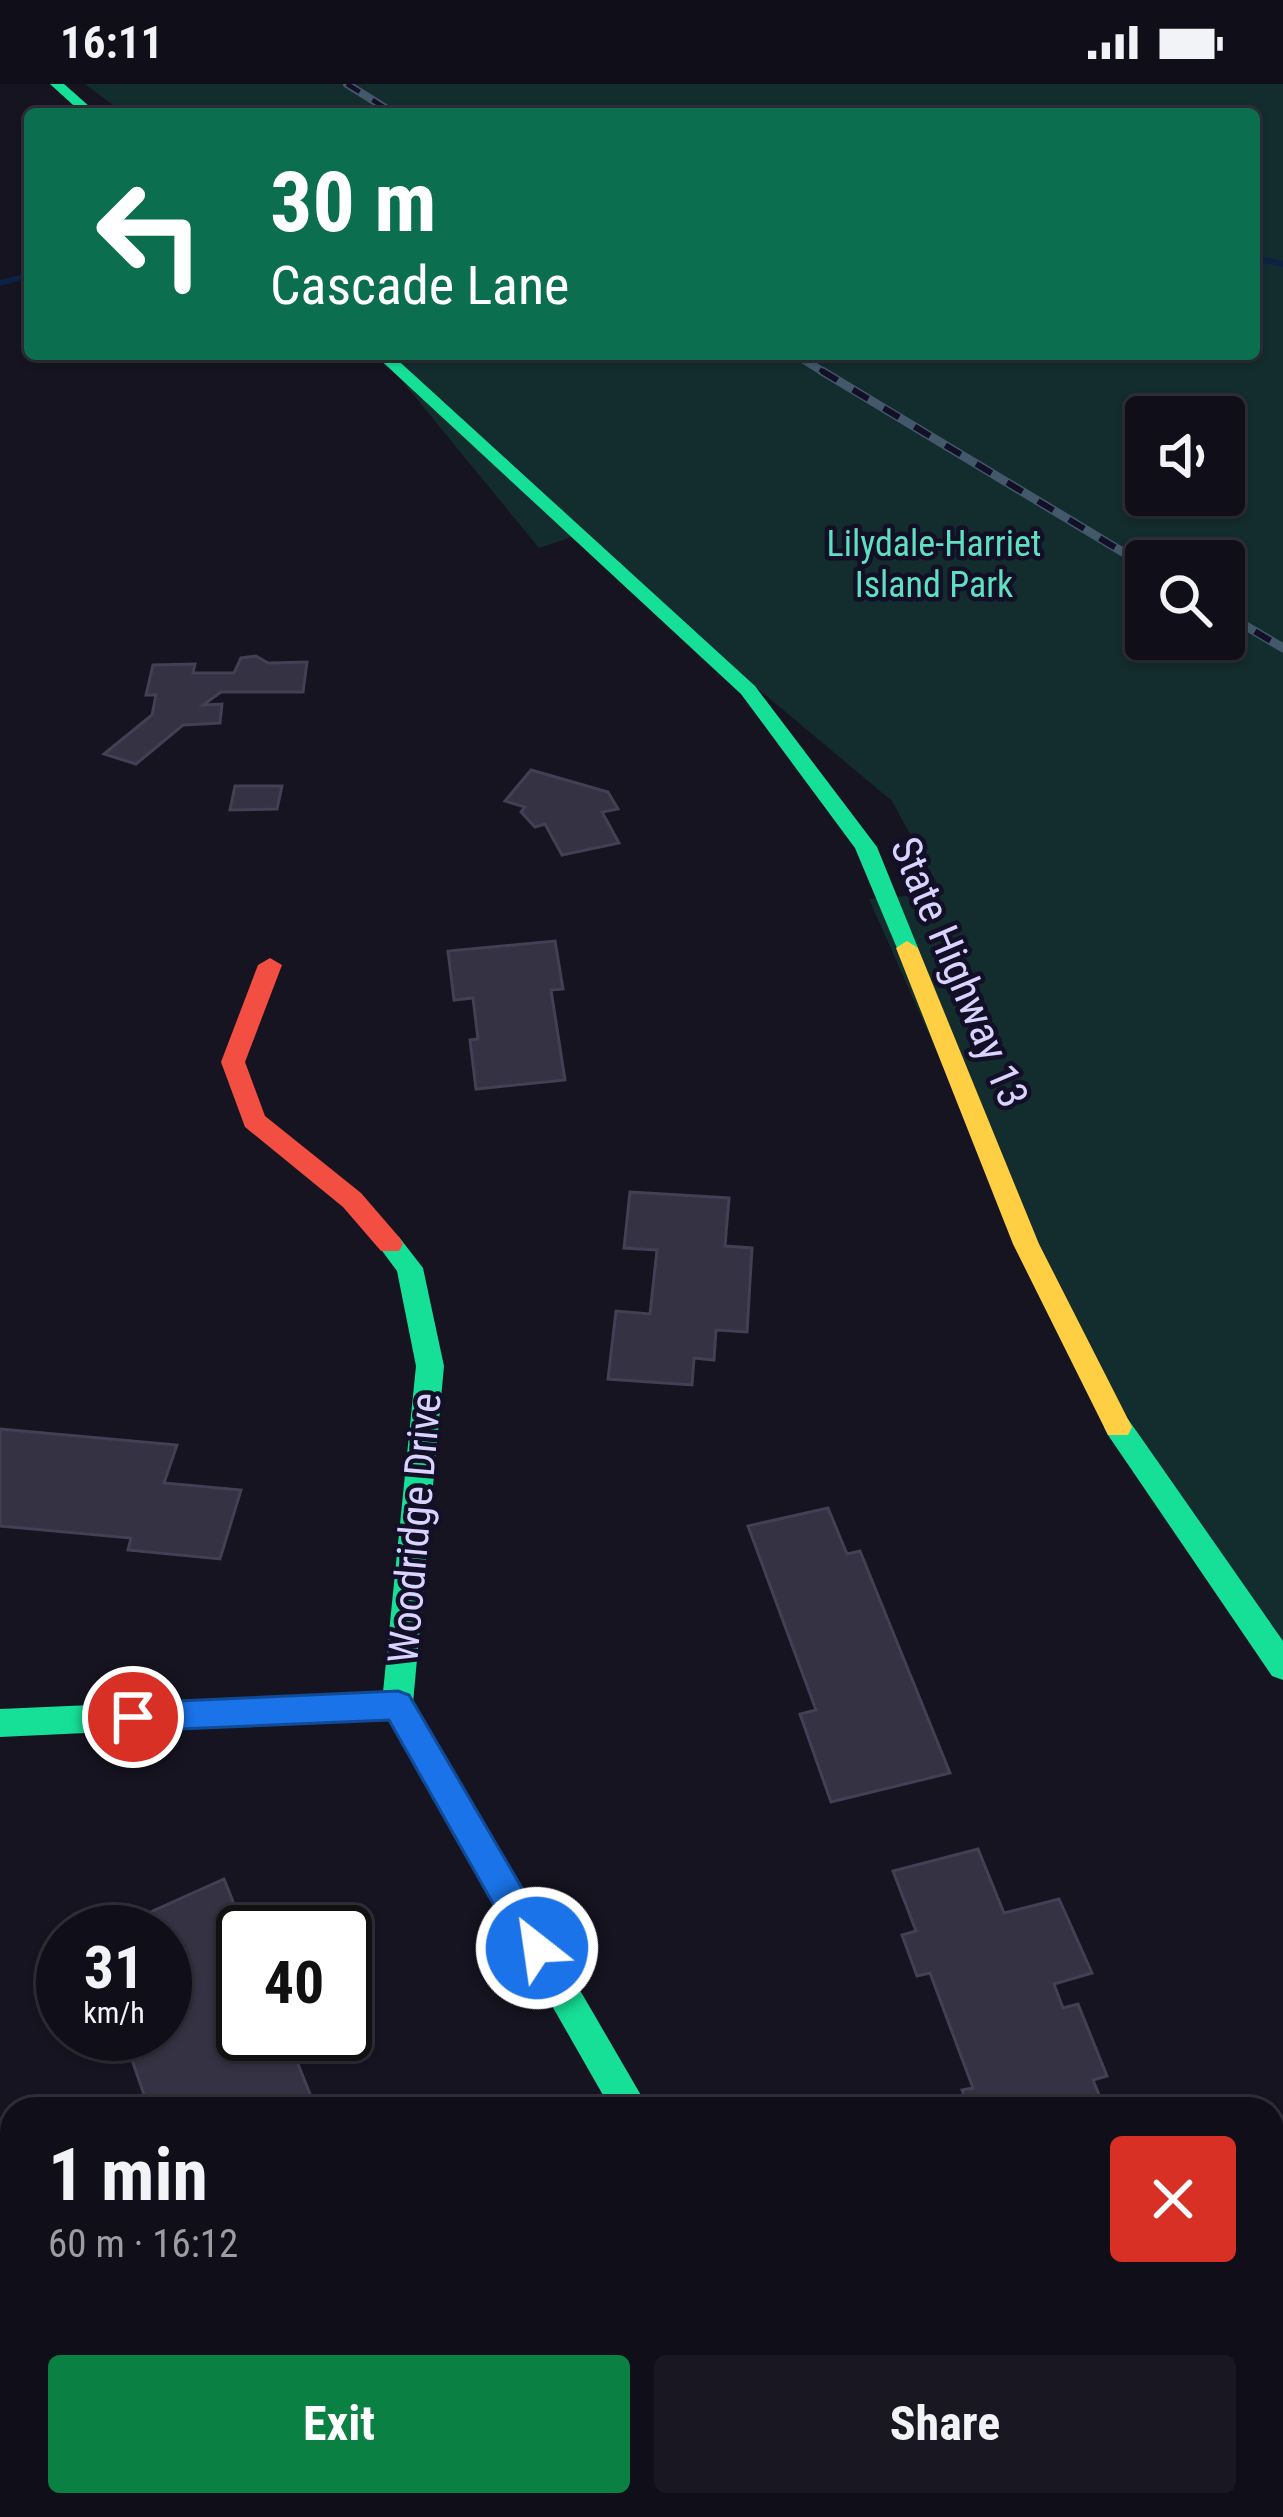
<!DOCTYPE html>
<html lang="en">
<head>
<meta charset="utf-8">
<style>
  :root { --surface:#100f19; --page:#191822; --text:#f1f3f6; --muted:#9c9ca2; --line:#302f38; --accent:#0b8043 }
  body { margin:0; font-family:"Roboto Condensed",sans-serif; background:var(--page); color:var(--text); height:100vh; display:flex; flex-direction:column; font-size:45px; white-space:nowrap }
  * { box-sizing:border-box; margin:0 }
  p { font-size:39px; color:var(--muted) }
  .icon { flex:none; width:66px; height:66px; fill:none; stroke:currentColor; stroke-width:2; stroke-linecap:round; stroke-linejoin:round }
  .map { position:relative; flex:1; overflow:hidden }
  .sheet { position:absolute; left:0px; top:2013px; width:1284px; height:420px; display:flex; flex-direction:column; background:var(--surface); border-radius:36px 36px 0 0; box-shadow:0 3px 9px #0004,0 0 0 3px var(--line) }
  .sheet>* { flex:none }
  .hud { position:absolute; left:24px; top:24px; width:1236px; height:252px; border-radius:12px; box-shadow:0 3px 9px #0004,0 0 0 3px var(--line); background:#0b6e4f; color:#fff; overflow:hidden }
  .fabs { position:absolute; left:1125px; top:312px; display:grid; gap:24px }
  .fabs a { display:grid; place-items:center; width:120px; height:120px; border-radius:12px; background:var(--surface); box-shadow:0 3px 9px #0004,0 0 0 3px var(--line); font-size:60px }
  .speed { position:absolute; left:36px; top:1821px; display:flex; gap:24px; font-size:60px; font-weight:700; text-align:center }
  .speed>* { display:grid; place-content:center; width:156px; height:156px; border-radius:50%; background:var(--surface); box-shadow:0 3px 9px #0004,0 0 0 3px var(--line); line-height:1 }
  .speed small { font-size:30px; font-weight:400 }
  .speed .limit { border:6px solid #111; border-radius:18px; background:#fff; color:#111 }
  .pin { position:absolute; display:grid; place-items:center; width:102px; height:102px; color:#fff; margin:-51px; border:6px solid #fff; border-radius:50%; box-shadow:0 3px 12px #0007 }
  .me { position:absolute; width:132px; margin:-66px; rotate:330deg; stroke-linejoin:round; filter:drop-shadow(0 0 9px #0008) }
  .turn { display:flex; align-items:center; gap:42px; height:252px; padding:0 48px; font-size:54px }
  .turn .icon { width:156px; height:156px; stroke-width:2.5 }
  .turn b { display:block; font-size:84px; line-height:102px }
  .round { display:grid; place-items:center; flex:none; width:126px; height:126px; border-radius:12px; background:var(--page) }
  .summary { display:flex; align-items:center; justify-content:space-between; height:204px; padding:0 48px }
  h1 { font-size:72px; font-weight:700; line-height:90px }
  .primary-button { display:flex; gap:24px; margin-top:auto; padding:24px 48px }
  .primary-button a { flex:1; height:138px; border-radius:12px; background:var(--accent); color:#fff; font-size:48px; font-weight:700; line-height:138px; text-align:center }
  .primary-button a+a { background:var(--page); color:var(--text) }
  .status { display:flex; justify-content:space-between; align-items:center; height:84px; padding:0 60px; background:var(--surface); direction:ltr }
  .status svg { height:33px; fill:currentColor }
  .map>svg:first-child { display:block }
  .green { fill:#132c2d; fill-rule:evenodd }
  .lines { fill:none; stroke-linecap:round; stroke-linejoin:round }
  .stream { fill:#0d2144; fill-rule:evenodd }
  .building { fill:#343243; stroke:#433f54; stroke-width:3 }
  .street { fill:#4a4962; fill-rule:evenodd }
  .fast { fill:#16e098; fill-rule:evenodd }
  .slow { fill:#ffcf43; fill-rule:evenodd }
  .jam { fill:#f24e42; fill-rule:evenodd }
  .rail-far1-casing { stroke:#43596b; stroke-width:8 }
  .rail-casing { stroke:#43596b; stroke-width:9 }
  .rail-far1 { stroke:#130f26; stroke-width:4.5; stroke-dasharray:15; stroke-linecap:butt }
  .rail { stroke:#130f26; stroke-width:6; stroke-dasharray:18; stroke-linecap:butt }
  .route { fill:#1a73e8; stroke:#114b97; stroke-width:3 }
  .labels { text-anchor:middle; stroke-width:9; stroke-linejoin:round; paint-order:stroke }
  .far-park-label { font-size:36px; fill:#5fe0c0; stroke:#130f26 }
  .street-label { font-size:42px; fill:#d9d4ff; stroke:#130f26 }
</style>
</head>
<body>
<div class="status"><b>16:11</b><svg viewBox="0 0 49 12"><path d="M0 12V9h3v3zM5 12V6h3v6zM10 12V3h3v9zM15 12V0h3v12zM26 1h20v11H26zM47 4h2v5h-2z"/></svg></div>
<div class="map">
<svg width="1283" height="2433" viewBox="0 0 1283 2433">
  <rect width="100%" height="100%" fill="#161421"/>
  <!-- green -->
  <path class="green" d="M85,0H1283V1571L1037,1194L869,815L942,809L892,717L575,452L539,464L380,270H1254V30H125ZM1146,333H1224V411H1146ZM1146,477H1224V555H1146Z"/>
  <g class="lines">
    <!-- stream -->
    <path class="stream" d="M1254,171L1283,177V183L1254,177Z
      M30,188V194L0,202V196Z"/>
  </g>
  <!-- building -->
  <path class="building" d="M256,572L268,579L307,578L303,608H221L203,621L222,620L220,639L183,641L136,680L104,670L152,631L156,611H146L153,581L195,580L193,589H234L241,574Z
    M531,686L608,708L618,725L602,728L619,759L562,771L545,740L535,743L521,728L525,723L505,717Z
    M235,702H282L277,725L230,726Z
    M555,857L563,905L551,906L565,996L476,1005L470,956L478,955L473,914L454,916L448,867Z
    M630,1108L729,1114L725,1162L752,1164L747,1248L716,1246L714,1276L694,1274L692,1301L608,1295L616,1227L650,1230L657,1166L624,1164Z
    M0,1345L177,1361L164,1399L241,1406L220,1475L128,1466L131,1454L0,1442Z
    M828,1424L847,1470L860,1467L950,1689L831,1718L800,1630L816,1626L748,1442Z
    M978,1765L1004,1829L1059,1815L1092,1889L1054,1900L1063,1924L1078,1920L1107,1992L1093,1996L1105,2025H969L962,2006L973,2004L930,1889L917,1892L902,1851L916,1847L893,1787Z
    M224,1795L245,1848L243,1950H286L316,2025H149L123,1950H165V1848H106Z
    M1272,2148L1283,2170V2433H1242L1236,2421H1272Z
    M247,2421H468L473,2433H251Z"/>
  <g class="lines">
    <!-- street -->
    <path class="street" d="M822,2421H918L923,2433H827Z"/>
    <!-- fast -->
    <path class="fast" d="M50,0H64L98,30H83Z
      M374,270H391L755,602L877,763L918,864L915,869H899L855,764L741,610Z
      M390,1150L399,1153L423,1184L444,1282L413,1619L649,2025H611L388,1635L0,1653V1625L383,1608L416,1282L397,1187L377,1160Z
      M1118,1332L1128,1335L1283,1557V1596L1272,1592L1108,1351L1104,1343L1108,1335Z"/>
    <!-- slow -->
    <path class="slow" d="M907,857L918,864L1039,1160L1132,1343L1128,1351H1108L1013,1160L896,864Z"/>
    <!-- jam -->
    <path class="jam" d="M270,874L282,881L245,978L265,1032L361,1109L399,1153L403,1160L399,1167H381L343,1123L245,1043L221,978L258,881Z"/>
    <defs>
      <path id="rail-far1" d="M347,0L395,30
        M794,270L827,290"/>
      <path id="rail" d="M822,287L1146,482
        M1224,529L1283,564"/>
    </defs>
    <!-- rail-far1 casing -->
    <use href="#rail-far1" class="rail-far1-casing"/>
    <!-- rail casing -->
    <use href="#rail" class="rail-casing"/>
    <!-- rail-far1 -->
    <use href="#rail-far1" class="rail-far1"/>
    <!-- rail -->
    <use href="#rail" class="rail"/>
  </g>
  <!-- route -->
  <path class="route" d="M398,1607L409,1611L550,1852L555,1864L550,1876L537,1880L525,1876L389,1636L133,1647L121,1643L116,1633L121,1623L133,1619Z"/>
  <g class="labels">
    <!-- far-park labels -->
    <g class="far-park-label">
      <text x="934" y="472">Lilydale-Harriet<tspan x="934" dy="41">Island Park</tspan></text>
    </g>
    <!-- street labels -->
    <g class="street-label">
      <text transform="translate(960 888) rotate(67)" y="15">State Highway 13</text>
      <text transform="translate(414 1444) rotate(-85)" y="15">Woodridge Drive</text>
    </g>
  </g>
</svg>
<div class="fabs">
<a><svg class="icon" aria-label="sound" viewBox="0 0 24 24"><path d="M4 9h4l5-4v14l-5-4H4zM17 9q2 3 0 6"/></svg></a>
<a><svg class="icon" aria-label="search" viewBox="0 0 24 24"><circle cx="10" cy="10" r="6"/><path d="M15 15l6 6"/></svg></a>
</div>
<div class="speed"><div>31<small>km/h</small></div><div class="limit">40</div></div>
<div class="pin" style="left:133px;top:1633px;background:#d93025"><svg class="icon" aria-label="arrive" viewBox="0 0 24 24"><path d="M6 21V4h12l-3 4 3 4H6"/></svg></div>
<svg class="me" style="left:537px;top:1864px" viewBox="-20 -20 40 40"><circle r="17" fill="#1a73e8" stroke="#fff" stroke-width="3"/><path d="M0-11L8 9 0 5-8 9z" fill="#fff"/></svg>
<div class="hud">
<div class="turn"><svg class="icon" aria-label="left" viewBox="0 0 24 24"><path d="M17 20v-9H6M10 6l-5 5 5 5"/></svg><div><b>30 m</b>Cascade Lane</div></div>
</div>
<section class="sheet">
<div class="summary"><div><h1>1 min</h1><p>60 m · 16:12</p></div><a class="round" style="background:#d93025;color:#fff"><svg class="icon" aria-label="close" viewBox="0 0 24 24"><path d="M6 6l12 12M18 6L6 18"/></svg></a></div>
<div class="primary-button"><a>Exit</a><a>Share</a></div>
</section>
</div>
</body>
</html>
